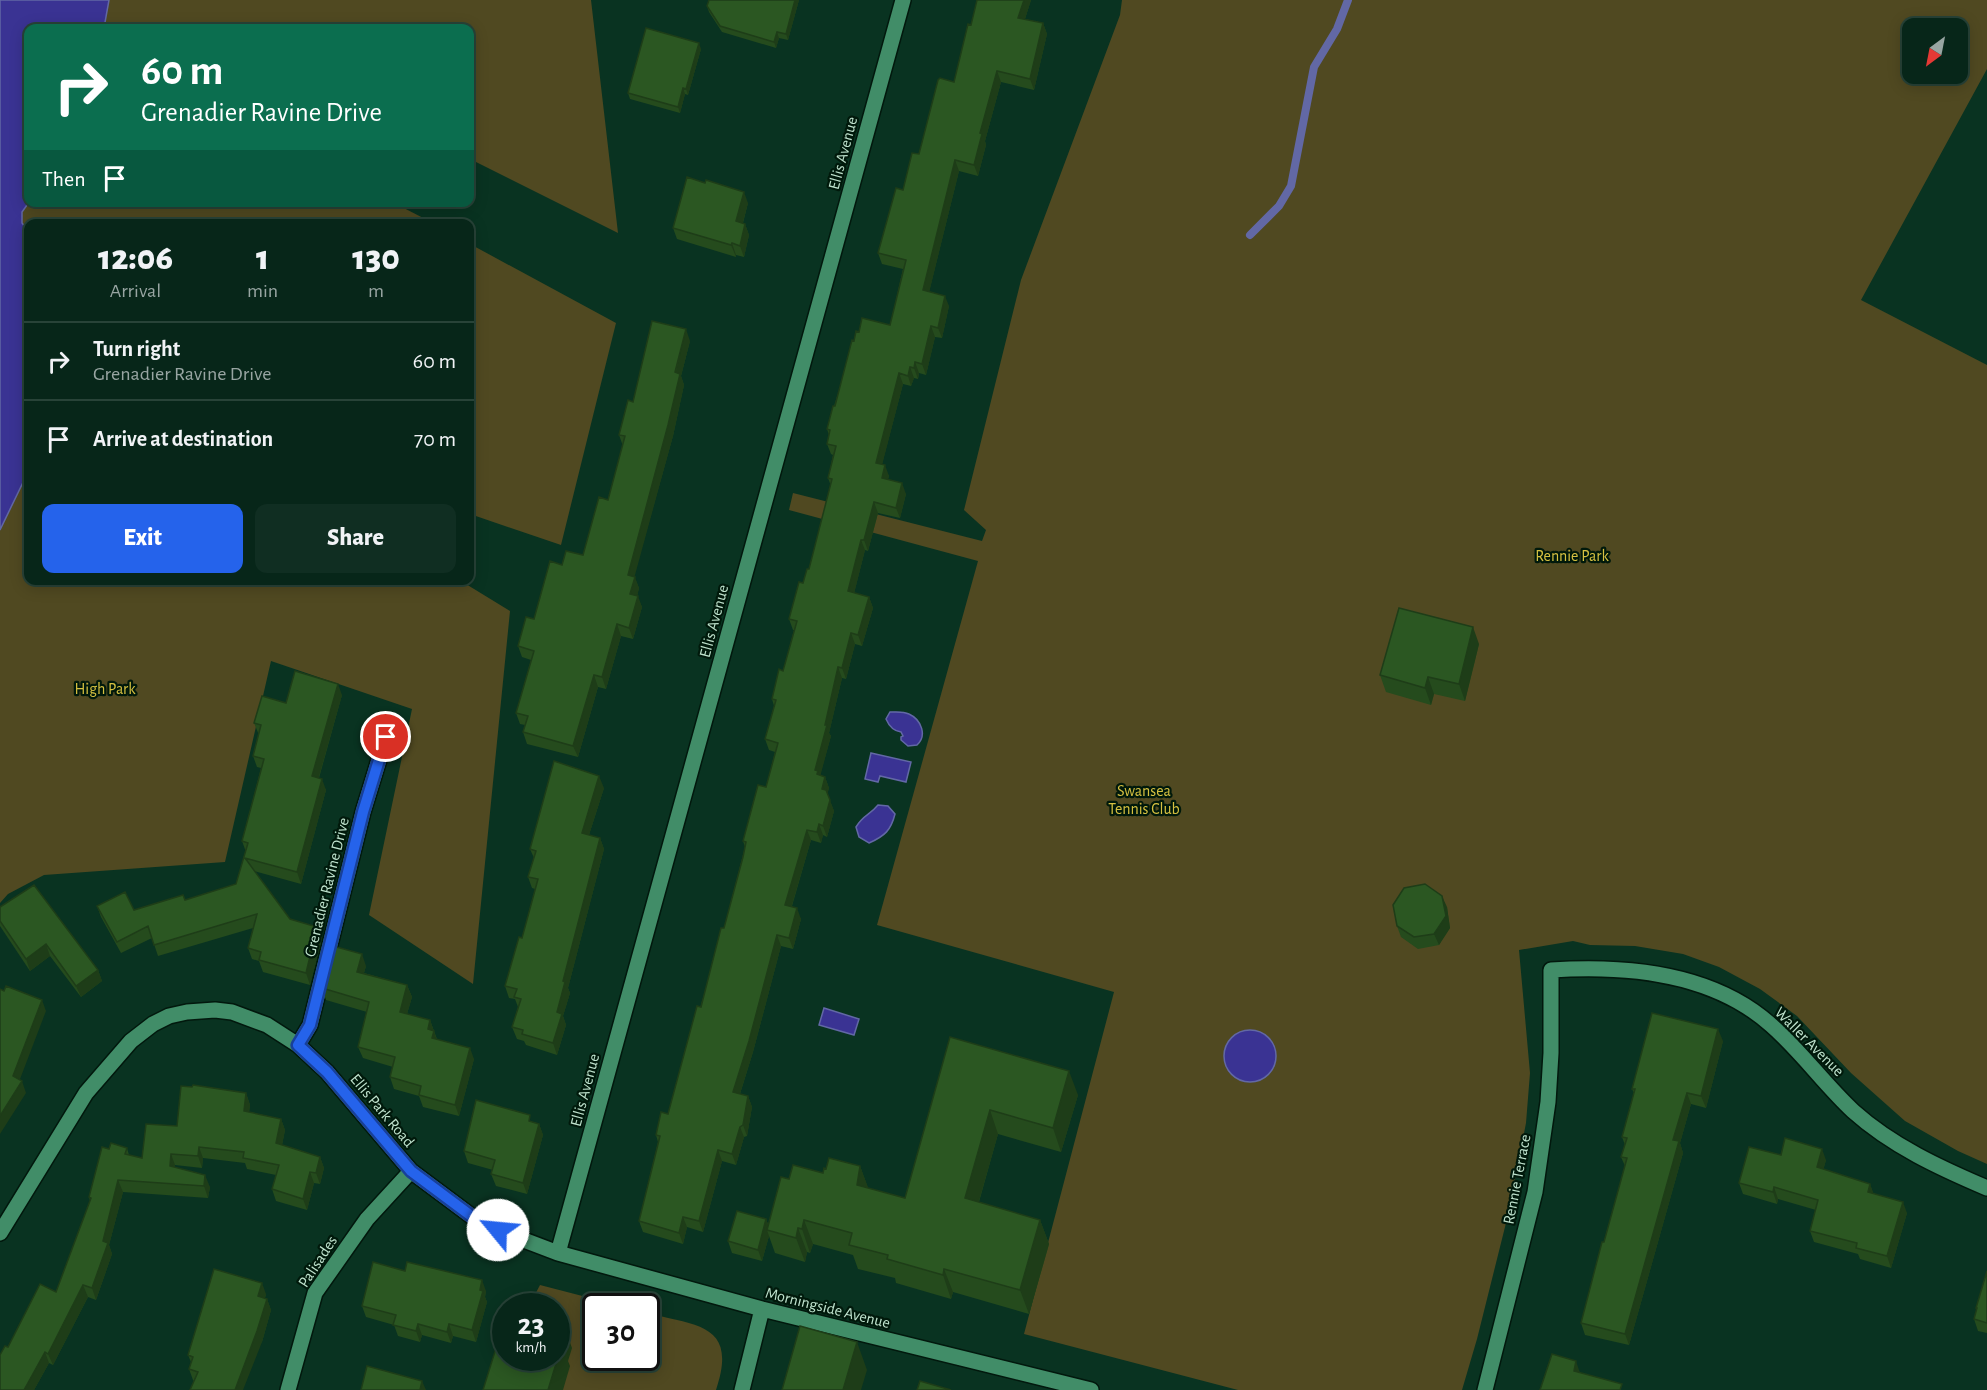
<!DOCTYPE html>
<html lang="en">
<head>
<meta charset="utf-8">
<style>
  :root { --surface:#072619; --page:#102e22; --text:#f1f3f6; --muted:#98a5a2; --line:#284338; --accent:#2563eb }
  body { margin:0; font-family:"Alegreya Sans",sans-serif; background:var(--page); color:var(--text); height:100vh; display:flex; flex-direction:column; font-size:22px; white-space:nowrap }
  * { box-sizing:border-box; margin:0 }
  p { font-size:20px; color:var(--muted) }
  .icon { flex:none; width:33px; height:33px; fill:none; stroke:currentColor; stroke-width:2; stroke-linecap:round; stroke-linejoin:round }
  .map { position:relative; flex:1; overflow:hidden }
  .panel { position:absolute; left:24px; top:219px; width:450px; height:366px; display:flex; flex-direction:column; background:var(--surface); border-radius:12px; box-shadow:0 3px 15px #0003,0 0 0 2px var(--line) }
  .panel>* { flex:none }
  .top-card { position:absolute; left:24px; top:24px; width:450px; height:183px; border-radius:12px; box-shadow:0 3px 15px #0003,0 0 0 2px var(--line); background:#0b6e4f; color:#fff; overflow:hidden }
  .needle { width:39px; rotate:212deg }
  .tools { position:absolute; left:1902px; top:18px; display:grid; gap:12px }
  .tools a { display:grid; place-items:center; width:66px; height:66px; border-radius:12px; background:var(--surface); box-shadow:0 3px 15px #0003,0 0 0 2px var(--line); font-size:30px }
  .speed { position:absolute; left:492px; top:1293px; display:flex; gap:12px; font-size:30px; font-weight:700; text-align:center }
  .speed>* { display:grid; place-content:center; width:78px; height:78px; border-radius:50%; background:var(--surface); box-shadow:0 3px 15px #0003,0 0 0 2px var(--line); line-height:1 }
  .speed small { font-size:15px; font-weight:400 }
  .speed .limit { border:3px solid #111; border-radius:9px; background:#fff; color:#111 }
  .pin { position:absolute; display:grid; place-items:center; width:51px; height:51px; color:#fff; margin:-26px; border:3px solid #fff; border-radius:50%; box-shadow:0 2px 6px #0007 }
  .me { position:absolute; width:66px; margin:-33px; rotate:298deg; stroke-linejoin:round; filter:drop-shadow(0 0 4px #0008) }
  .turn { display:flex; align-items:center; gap:21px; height:126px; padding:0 18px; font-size:27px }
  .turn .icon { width:78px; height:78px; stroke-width:2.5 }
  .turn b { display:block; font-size:42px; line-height:51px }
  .then { display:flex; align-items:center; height:57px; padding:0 18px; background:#0003; gap:12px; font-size:22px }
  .eta { display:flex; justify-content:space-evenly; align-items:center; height:102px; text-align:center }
  .eta b { font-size:36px; font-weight:800; line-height:42px }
  .cta { display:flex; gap:12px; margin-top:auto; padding:12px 18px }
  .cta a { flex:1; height:69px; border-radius:12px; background:var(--accent); color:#fff; font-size:24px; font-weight:800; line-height:69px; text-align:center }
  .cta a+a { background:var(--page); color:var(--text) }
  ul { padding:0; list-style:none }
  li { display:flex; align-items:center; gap:18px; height:78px; padding:0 18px; border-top:2px solid var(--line) }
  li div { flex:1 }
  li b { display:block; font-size:22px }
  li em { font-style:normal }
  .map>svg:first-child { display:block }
  .green { fill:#504921; fill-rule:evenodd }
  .water { fill:#3a3393; stroke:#6268a5; stroke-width:1.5 }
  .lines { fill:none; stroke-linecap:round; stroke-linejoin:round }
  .stream { stroke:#6268a5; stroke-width:8 }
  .minor-casing { stroke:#02180d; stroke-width:18 }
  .minor { stroke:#418d68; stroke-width:15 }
  .wall { fill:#254b1d }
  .shaded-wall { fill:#1e3d18 }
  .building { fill:#2b5722; stroke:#1e3d18; stroke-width:1.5 }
  .route-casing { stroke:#184099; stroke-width:15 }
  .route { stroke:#2563eb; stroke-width:10 }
  .labels { text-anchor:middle; stroke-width:4.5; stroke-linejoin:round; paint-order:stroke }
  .street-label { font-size:16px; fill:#bfe3ce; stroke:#00190b }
  .park-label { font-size:16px; fill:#d6c141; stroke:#00190b }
</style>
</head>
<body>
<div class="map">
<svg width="1987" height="1390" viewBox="0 0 1987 1390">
  <rect width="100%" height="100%" fill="#093321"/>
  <!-- green -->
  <path class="green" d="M0,0H591L618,233L470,159V28H28V202L394,203L433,223L28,224V580L461,581L510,611L473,984L369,915L412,709L271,661L225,862L44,875L8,894L0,903Z
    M1122,0H1987V69L1861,300L1987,365V1164L1958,1151L1905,1121L1851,1073L1797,1016L1760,989L1719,967L1683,954L1635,946L1590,945L1573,941L1519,950L1530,1073L1526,1123L1508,1215L1477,1339L1462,1390H1238L1024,1334L1114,992L877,925L978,561L789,510L793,493L982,541L986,530L964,510L1021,280L1120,15ZM1912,28H1958V74H1912Z
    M470,244L616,323L561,545L470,514Z
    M540,1285L621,1306H596V1358H646L647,1313C698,1326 738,1324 716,1390H494L556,1358V1306H529Z"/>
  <!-- water -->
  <path class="water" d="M0,0H109L104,28H28V202L33,203L27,205L22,212V223L28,231V472L0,530Z
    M890,712C896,712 903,711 909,714C922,720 927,736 917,745L908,746L901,740V737L903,736L901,732C893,731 889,726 886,719Z
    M871,753L911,762L906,782L880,776L878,782L865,779Z
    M878,805L888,806L895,814C891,830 885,836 869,843L859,837L856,827C864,814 869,816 878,805Z
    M824,1008L859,1019L854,1035L819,1025Z
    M1224 1056a26 26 0 1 1 52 0a26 26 0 1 1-52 0Z"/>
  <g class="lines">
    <!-- stream -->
    <path class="stream" d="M1250,235L1279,206L1291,186L1314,67L1337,29L1348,0"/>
    <defs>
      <path id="minor" d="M298,1045L310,1025L363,812L386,737
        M0,1233L86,1093L131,1041L153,1024L169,1016L187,1012L215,1010L232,1012L267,1025L298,1045L327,1072L411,1171L482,1224L558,1253L762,1309L1091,1390
        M558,1253L903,0
        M288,1390L315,1293L367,1219L411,1171
        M742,1390L762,1309
        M1485,1390L1535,1192L1548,1102L1551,1053V970C1626,965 1712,972 1771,1025C1801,1051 1824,1084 1853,1111C1892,1146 1940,1168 1987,1188"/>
    </defs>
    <!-- minor casing -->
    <use href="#minor" class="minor-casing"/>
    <!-- minor -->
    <use href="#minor" class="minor"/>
  </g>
  <!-- wall -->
  <path class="wall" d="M709,0H799L788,40L779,38L776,48L722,32L709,12L707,6Z
    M977,0H1031L1025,19L1043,23L1047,34L1034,90L1001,82L985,141L986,145L978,176L959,171L929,292L949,306L942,338L935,337L926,375L919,373L918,379L914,378L911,386L903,384L882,464L889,476L888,479L906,494L900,518L878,513L868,551L865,550L854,593L869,597L873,608L862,646L855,644L846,679L842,678L829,733L831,736L820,775L825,777L829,788L827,794L834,811L827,837L823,835L821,843L811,840L792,906L801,919L793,949L781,946L753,1052L740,1094L748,1096L752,1107L747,1136L744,1137L736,1165L722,1161L703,1232L687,1227L683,1244L643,1232L639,1221L658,1142L656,1135L668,1114L724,928L745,847L743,841L766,787L775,752L769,750L765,739L774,706L772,699L783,671L794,630H793L789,619L809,569L831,486L828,478L833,455L831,454L827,444L829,435L827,429L854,341L859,332L890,325L903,269L882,264L878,253L903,190L919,154L954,82L971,25Z
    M701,49L688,95L685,94L680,113L630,99L628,93Z
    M748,203L743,223L745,224L749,235L744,257L736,255V257L677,239L673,228Z
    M690,341L681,376L684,385L673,436L634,576L639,588L637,596L642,607L633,639L621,636L606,689L598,687L578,757L527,744L523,732L525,725L520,724L516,713L531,660L522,657L518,646L534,619L562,565L583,555L608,500L623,446L619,435Z
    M1479,644L1465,701L1434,694L1431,705L1386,692L1380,675Z
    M342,695L319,778L326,790L301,884L254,871L290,919L317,927L322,938L310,985L263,972L259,961L252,959L248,948L253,928L158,956L152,938L121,953L101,917L97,906L134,910L185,900L236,884L246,852L242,841L261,768L257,767L253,756L259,735L254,723L286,703Z
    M604,788L589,835L600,838L604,849L568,988L570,993L563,1016L566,1025L557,1055L526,1045L524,1041L517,1039L512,1027L518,1007L515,999L509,998L505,986L522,938L535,889L532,888L528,877L534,858L530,849Z
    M0,907L98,970L102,981L81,997L50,956L30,971L0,926Z
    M1447,907L1450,928L1439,945L1418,949L1401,937L1397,926Z
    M366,966L364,973L407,985L412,997L407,1014L430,1020L437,1039L474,1059L459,1116L423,1107L419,1096L394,1089L390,1077L393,1067L363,1058L358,1047L367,1012L326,1000L322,988Z
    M950,1037L1078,1095L1061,1152L998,1134L979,1202L1040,1220L1049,1244L1029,1314L953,1292L951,1299L896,1283L895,1278L858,1269L853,1255L813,1244L810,1253L807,1252L805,1262L775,1253L769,1236L762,1261L732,1253L728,1241L766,1219L768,1224L789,1179L823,1173L826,1169L860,1166L868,1188L905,1198Z
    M1723,1041L1706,1108L1691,1104L1680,1143L1683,1153L1629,1345L1585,1335L1581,1323L1625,1166L1621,1157L1625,1145L1622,1137L1634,1093L1632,1089Z
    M246,1093L250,1105L249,1112L281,1119L285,1130L282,1145L320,1157L324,1168L320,1184L314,1183L307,1210L276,1201L272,1189L276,1175L247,1169L245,1163L203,1158L202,1168L175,1165V1167L210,1187L208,1198L123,1192L109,1245L112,1254L96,1300L88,1297L53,1365L49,1363L34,1390H0L8,1347L56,1292L90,1201L89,1197L109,1149L127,1148L129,1155L142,1158L177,1126Z
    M533,1122L539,1124L543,1135L527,1194L496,1186L491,1174L493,1170L468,1163L464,1151Z
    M1781,1155L1826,1160L1823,1170L1870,1184L1873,1193L1907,1213L1891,1268L1860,1259L1858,1254L1814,1242L1810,1231L1816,1210L1778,1199L1777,1204L1743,1194L1739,1183Z
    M405,1271L486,1291L485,1297L487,1302L476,1342L453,1336L451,1343L422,1335L420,1342L398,1336L394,1325L366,1317L362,1306Z
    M1987,1271V1333L1978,1331L1974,1319L1977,1311L1976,1308Z
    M266,1294L265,1298L267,1299L271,1310L262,1342L194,1381L193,1380L189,1369L191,1362L188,1355Z"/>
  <!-- shaded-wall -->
  <path class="shaded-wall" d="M795,0H799L788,40L786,34Z
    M1024,0H1031L1022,28L1018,18Z
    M1043,23L1047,34L1034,90L1030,79Z
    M777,32L779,38L776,48L774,42Z
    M699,43L701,49L688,95L686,89Z
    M997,71L1001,82L985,141L986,145L978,176L974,165L980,133Z
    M683,88L685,94L680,113L678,107Z
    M955,160L959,171L927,301L923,290Z
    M744,192L748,203L740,233L736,221Z
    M745,224L749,235L744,257L740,246Z
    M732,243L736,255V257L731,245Z
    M945,296L949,306L942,338L938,328Z
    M931,326L935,337L926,375L922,364Z
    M686,329L690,341L681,376L684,385L673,436L632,586L628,575Z
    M915,362L919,373L918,379L914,368Z
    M910,367L914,378L911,386L908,376Z
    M899,373L903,384L880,473L876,463Z
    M885,465L889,476L886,489L882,478Z
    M902,483L906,494L900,518L896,508Z
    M874,502L878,513L868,551L864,540Z
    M861,540L865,550L852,602L848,591Z
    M635,577L639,588L635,605L630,594Z
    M638,596L642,607L633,639L629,628Z
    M869,597L873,608L862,646L858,635Z
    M617,624L621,636L606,689L602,677Z
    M1473,627L1479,644L1465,701L1459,684Z
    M851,633L855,644L846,679L842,668Z
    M838,667L842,678L829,733L831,736L820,777L822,782L815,770Z
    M594,675L598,687L578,757L573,746Z
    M1428,677L1434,694L1431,705L1425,688Z
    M338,684L342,695L316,787L312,776Z
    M599,776L604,788L586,844L582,833Z
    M825,777L829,788L826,800L822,789Z
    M322,779L326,790L301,884L297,872Z
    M830,800L834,811L827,837L823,826Z
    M819,824L823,835L821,843L817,832Z
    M807,830L811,840L789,915L785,905Z
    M600,838L604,849L568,988L570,993L563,1016L566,1025L557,1055L553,1043L557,1012L563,981Z
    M1442,896L1447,907L1450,928L1439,945L1434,934Z
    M797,908L801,919L793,949L789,938Z
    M317,927L322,938L310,985L306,973Z
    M777,935L781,946L753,1052L737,1103L733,1092Z
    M46,944L50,956L30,971L26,959Z
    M362,954L366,966L361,983L357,972Z
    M98,970L102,981L81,997L76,986Z
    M407,985L412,997L404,1024L400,1012Z
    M42,1000L46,1011L17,1087L13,1076Z
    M430,1020L438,1043L437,1049L428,1029Z
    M1718,1029L1723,1041L1706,1108L1701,1096Z
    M470,1048L474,1059L459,1116L455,1105Z
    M1069,1071L1078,1095L1061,1152L1053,1128Z
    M22,1081L26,1093L0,1134V1116Z
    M246,1093L250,1105L248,1122L244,1111Z
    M1687,1093L1691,1104L1680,1143L1683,1153L1629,1345L1625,1334L1673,1140Z
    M748,1096L752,1107L747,1136L743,1125Z
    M990,1110L998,1134L973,1222L965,1198Z
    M281,1119L285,1130L280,1155L276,1143Z
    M539,1124L543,1135L527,1194L523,1183Z
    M740,1127L744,1137L736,1165L732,1154Z
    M199,1147L203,1158L202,1168L198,1156Z
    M1822,1149L1826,1160L1821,1179L1817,1167Z
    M718,1150L722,1161L703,1232L699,1221Z
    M171,1154L175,1165L174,1177L170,1166Z
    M320,1157L324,1168L320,1184L316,1173Z
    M860,1166L869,1190L857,1185Z
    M310,1172L314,1183L307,1210L303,1199Z
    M205,1175L210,1187L208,1198L204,1186Z
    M118,1180L123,1192L109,1245L112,1254L96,1300L92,1288L103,1241Z
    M1870,1184L1874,1195L1868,1192Z
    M1774,1187L1778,1199L1777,1204L1773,1192Z
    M1903,1202L1907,1213L1891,1268L1887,1256Z
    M683,1217L687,1227L683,1244L679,1233Z
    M766,1219L770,1230H767L769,1236L762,1261L758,1250Z
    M804,1220L813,1244L810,1253L802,1229Z
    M1040,1220L1049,1244L1029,1314L1020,1290Z
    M798,1228L807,1252L805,1262L796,1238Z
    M944,1269L953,1292L951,1299L943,1275Z
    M482,1280L486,1291L485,1297L487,1302L476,1342L472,1330Z
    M262,1283L266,1294L262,1307L258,1296Z
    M83,1285L88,1297L53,1365L48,1354Z
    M267,1299L271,1310L262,1342L243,1390H235Z
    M418,1324L422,1335L420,1342L416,1331Z
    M449,1324L453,1336L451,1343L447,1332Z
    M564,1326L572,1348L568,1361L570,1366L563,1390H548L559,1344Z
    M857,1342L867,1370L861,1390H843Z
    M45,1352L49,1363L34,1390H24Z
    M1576,1361L1580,1373L1574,1371Z
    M422,1381L426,1390H420Z"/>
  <!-- building -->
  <path class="building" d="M709,0H795L786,34L777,32L774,42L720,26L707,6Z
    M977,0H1024L1018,18L1043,23L1030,79L997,71L980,133L982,134L974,165L955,160L923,290L945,296L938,328L931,326L922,364L915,362L914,368L910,367L908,376L899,373L876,463L885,465L882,478L902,483L896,508L874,502L864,540H861L848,591L869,597L858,635L851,633L842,668L838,667L825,725H827L815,770L818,771L817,774L825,777L822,789L826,790L830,800L823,826L819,824L817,832L807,830L785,905L797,908L789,938L777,935L749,1041L733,1092L748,1096L743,1125L740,1127L732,1154L718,1150L699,1221L683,1217L679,1233L639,1221L660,1136L656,1135L661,1112L668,1114L697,1006L701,1007L721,928H724L743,857L746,842L743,841L758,785L766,787L778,743L765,739L776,700L772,699L779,669L783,671L797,621L789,619L799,582L803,583L807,569H809L832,479L828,478L836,446L827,444L830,430L827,429L833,406H835L852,340L854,341L856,331L859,332L862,318L890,325L906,260L878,253L896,188L903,190L912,153L919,154L938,80L940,78L954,82L968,24L971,25Z
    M646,28L699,43L686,89L683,88L678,107L628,93Z
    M687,177L705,183L706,180L744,192L736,221L745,224L740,246L732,243L731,245L673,228Z
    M652,321L686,329L675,372L680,374L668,425L628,575L635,577L630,594L638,596L629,628L617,624L602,677L594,675L573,746L523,732L528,716L516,713L534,651L518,646L526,617L534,619L550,561L562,565L566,551L583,555L599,497L608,500L625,436L619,435L628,400L633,402Z
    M1399,608L1473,627L1459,684L1428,677L1425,688L1380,675Z
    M295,671L338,684L312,776L322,779L297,872L245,858L290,919L317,927L306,973L259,960L261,952L248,948L257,914L154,945L148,926L117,942L97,906L125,892L134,910L183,895L185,900L236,884L248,843L242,841L264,759L253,756L261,725L254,723L262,696L286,703Z
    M554,761L599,776L582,833L600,838L563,981L565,982L557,1012L562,1014L553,1043L522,1034L523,1030L512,1027L521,999L514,997L517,989L505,986L519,937L522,938L538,879L528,877L536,851L530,849Z
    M1425,884L1442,896L1446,916L1434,934L1414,937L1397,926L1393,905L1404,888Z
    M34,885L98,970L76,986L46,944L26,959L0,921V907Z
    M333,946L362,954L357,972L407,985L400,1012L430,1020L428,1029L434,1031L432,1038L470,1048L455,1105L419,1095L421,1086L390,1077L395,1057L358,1047L369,1002L322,988Z
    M6,986L42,1000L13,1076L22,1081L0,1116V989L4,991Z
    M1652,1013L1718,1029L1701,1096L1687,1093L1673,1140L1679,1141L1625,1334L1581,1323L1602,1242H1604L1627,1158L1621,1157L1627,1138L1622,1137L1635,1089H1632Z
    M950,1037L1069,1071L1053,1128L990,1110L965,1198L1040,1220L1020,1290L944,1269L943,1275L887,1259L888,1255L849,1245L852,1233L804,1220L802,1229L798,1228L796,1238L767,1230L781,1177L789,1179L793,1165L823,1173L824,1168L826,1169L829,1158L860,1166L857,1185L905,1198Z
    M193,1085L246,1093L244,1111L281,1119L276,1143L320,1157L316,1173L310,1172L303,1199L272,1189L279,1165L243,1158L244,1152L199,1147L198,1156L171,1154L170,1166L205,1175L204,1186L118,1180L103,1241L108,1243L92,1288L83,1285L48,1354L45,1352L24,1390H0V1355L5,1346L8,1347L40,1284L56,1292L91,1198L89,1197L102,1147L109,1149L111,1143L127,1148L125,1154L142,1158L146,1124L177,1126L181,1086L192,1087Z
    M476,1100L530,1115L529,1121L539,1124L523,1183L491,1174L495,1160L464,1151Z
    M1785,1138L1822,1149L1817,1167L1870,1184L1868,1192L1903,1202L1887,1256L1856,1248L1857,1243L1810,1231L1818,1200L1774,1187L1773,1192L1739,1183L1749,1147L1781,1155Z
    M737,1211L766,1219L758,1250L728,1241Z
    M373,1262L405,1271L407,1262L482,1280L480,1290L483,1291L472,1330L449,1324L447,1332L418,1324L416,1331L393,1325L396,1315L362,1306Z
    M214,1269L262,1283L258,1296L267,1299L257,1331L235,1390H190L198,1372L189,1369L193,1357L188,1355Z
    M1987,1271V1323L1974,1319L1977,1308H1976Z
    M506,1316V1358H556V1324L564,1326L559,1344H562L548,1390H483Z
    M800,1326L857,1342L843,1390H782Z
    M1552,1354L1576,1361L1574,1371L1622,1384L1620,1390H1540Z
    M367,1366L422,1381L420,1390H361Z
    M920,1381L951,1390H917Z"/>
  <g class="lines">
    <defs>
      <path id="route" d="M386,737L363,812L310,1025L298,1045L327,1072L411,1171L482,1224L498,1230"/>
    </defs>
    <!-- route casing -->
    <use href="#route" class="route-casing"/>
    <!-- route -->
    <use href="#route" class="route"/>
  </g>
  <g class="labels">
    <!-- street labels -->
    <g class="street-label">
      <text transform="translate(842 153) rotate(-75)" y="6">Ellis Avenue</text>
      <text transform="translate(713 621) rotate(-75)" y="6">Ellis Avenue</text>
      <text transform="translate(326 887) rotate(-76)" y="6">Grenadier Ravine Drive</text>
      <text transform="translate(1810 1041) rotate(45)" y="6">Waller Avenue</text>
      <text transform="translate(584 1090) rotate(-75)" y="6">Ellis Avenue</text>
      <text transform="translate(383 1110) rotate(50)" y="6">Ellis Park Road</text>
      <text transform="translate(1516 1179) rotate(-79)" y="6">Rennie Terrace</text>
      <text transform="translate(317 1261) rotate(-57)" y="6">Palisades</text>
      <text transform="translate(828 1307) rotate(14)" y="6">Morningside Avenue</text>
    </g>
    <!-- park labels -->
    <g class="park-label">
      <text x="1572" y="561">Rennie Park</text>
      <text x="105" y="694">High Park</text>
      <text x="1144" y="796">Swansea<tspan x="1144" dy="18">Tennis Club</tspan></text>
    </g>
  </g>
</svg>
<div class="tools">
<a><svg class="needle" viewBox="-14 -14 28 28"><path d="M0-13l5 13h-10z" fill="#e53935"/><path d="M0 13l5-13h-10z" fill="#98a5a2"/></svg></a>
</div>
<div class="speed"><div>23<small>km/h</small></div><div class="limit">30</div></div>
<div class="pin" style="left:386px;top:737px;background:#d93025"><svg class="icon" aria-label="arrive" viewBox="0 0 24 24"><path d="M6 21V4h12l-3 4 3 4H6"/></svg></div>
<svg class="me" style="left:498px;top:1230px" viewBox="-20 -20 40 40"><circle r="19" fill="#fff"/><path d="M0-13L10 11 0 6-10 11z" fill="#2563eb"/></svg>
<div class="top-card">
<div class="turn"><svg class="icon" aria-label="right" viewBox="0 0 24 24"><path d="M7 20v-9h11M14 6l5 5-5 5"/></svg><div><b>60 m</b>Grenadier Ravine Drive</div></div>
<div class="then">Then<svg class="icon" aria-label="arrive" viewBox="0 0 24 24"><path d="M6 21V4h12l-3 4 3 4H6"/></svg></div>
</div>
<section class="panel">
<div class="eta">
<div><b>12:06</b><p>Arrival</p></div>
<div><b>1</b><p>min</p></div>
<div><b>130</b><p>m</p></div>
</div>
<ul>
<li><svg class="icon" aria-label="right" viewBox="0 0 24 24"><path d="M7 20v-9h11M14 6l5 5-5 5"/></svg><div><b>Turn right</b><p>Grenadier Ravine Drive</p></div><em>60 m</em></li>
<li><svg class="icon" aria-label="arrive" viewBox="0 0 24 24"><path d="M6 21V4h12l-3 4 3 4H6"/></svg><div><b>Arrive at destination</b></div><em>70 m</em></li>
</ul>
<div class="cta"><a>Exit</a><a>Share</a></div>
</section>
</div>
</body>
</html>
